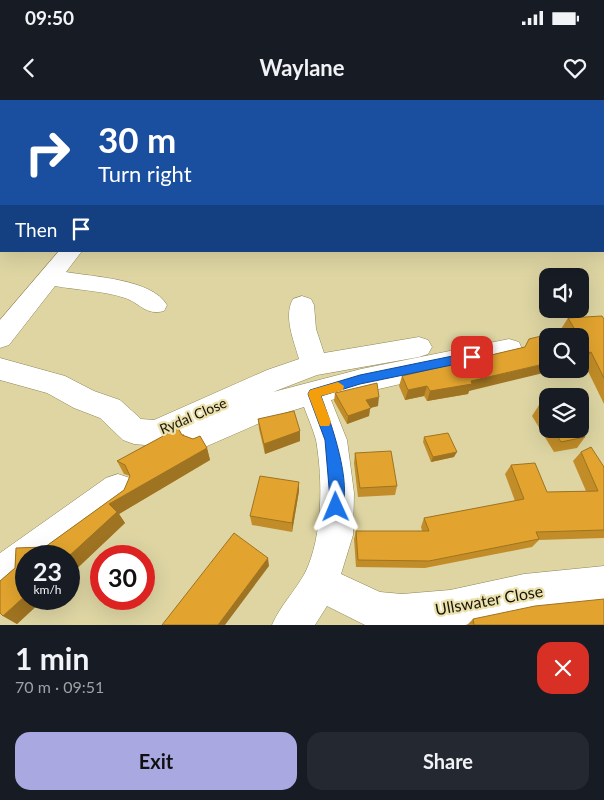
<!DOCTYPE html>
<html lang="en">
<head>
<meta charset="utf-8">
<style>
  :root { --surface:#171b24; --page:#242831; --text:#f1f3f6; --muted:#9ea1a6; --accent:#a9a8e0 }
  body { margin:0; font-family:Lato,sans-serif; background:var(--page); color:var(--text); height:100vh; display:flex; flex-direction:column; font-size:19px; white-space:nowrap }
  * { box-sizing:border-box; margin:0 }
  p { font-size:16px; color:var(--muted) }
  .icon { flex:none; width:28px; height:28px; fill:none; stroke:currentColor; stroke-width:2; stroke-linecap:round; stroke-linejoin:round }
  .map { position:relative; height:525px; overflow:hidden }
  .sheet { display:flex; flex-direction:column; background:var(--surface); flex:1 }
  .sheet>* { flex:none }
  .banner { position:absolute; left:0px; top:0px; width:605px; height:152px; box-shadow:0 5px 20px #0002; background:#1a4fa0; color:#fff; overflow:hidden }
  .buttons { position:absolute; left:539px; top:168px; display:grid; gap:10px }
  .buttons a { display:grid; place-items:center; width:50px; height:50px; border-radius:10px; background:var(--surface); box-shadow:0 5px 20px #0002; font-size:25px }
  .speed { position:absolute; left:15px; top:445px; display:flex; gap:10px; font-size:25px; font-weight:700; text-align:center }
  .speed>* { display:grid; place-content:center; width:65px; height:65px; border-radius:50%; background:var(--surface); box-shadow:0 5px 20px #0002; line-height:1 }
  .speed small { font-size:12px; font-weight:400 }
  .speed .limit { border:8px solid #d22; background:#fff; color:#111 }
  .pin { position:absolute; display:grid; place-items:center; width:42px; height:42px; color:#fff; margin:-21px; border-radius:10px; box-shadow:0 2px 8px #0006 }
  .me { position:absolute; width:55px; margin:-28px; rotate:359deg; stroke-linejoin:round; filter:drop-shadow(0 0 4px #0008) }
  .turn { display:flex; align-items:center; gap:18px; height:105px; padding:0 15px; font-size:22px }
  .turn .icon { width:65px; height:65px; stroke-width:2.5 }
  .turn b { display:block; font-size:35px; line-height:42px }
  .then { display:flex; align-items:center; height:48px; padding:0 15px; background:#0003; gap:10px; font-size:19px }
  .round { display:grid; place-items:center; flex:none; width:52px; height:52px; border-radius:15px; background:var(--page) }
  .headline { display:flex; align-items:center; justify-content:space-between; height:85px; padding:0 15px }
  h1 { font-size:30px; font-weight:700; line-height:38px }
  .primary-button { display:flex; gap:10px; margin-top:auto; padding:10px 15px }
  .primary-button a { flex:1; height:58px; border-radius:15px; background:var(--accent); color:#111; font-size:20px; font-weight:700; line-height:58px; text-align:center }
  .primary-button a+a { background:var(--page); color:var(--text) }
  .status { display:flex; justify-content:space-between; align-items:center; height:35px; padding:0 25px; background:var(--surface); direction:ltr }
  .status svg { height:14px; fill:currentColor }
  header { display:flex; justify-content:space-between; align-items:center; height:65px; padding:0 15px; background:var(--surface); font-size:22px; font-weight:700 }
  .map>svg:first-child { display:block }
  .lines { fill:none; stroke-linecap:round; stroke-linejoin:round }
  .minor-casing { stroke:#8e8556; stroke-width:1 }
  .minor { fill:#fff; fill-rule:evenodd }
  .wall { fill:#c28d28 }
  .shaded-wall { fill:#9e7321 }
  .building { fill:#e2a42f; stroke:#9e7321 }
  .route { fill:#1a73e8; stroke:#114b97 }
  .slow { fill:#f59e0b }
  .labels { text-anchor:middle; stroke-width:4.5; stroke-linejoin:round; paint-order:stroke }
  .street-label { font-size:14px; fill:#191504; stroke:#ece2b0 }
  .near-street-label { font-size:16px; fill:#191504; stroke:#ece2b0 }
</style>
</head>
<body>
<div class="status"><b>09:50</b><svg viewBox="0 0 49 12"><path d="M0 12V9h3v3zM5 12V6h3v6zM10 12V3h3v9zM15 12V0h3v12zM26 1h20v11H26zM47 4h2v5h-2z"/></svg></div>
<header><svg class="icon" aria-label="back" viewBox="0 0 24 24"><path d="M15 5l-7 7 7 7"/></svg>Waylane<svg class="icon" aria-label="heart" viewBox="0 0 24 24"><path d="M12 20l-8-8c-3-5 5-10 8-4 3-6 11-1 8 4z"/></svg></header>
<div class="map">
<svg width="604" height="525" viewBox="0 0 604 525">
  <rect width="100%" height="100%" fill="#ded5a3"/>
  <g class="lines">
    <defs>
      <path id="minor" d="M543,0H562L563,1H544Z
        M0,95H1V108H0Z
        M59,151H82L66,172C94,177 152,179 167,205L164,211C146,216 140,203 125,198C105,191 77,190 55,186L9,245L0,248V220Z
        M302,196L311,199L314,205L316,229L324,253L419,237L428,240L432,247L428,254L419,257L317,275L273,292L361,269L509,239L519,242L522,249L519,256L509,259L331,300L347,340L354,393L353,435L341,474L380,492L402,494L450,490L524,474L604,466V504L524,512L465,525H365L327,506L315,525H272C280,506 295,491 305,473C323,436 323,380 316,340C313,329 308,318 304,307L278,315L198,350L187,346L183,337L184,334L156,346L134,344L123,340L100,318L74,308L47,293L0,280V258L65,276L94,291L120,300L141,319L154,320L267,270L299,259C294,241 283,216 293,199Z
        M118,374L130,378L135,389L130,400L55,456H26V478L13,488L0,494V453L106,378Z"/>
    </defs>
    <!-- minor casing -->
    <use href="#minor" class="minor-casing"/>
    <!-- minor -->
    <use href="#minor" class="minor"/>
  </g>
  <!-- wall -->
  <path class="wall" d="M568,218L604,219V304L584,263L580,264V236L469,291L468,294L427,301L424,296L405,300L399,286L402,276L525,247L562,231L561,229Z
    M335,293L378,306L370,308L369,316L347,324L334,301Z
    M548,304V329H580L585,337L577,348L554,352L532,316L539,305Z
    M258,319L300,331V341L265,354L259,329Z
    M178,328L182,335L193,339L200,336L207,348L210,360L119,414L125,423L69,476V456H26V499H44L17,524L3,516L0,513V481L15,468L16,448L45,447L124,390L130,376L124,374L117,361Z
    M424,337L454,357L431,362L423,342Z
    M581,352L604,367V438L539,440L532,447L425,468L356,467L354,439L356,431H422L421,427L424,418L515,401L505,374L511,365L547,392L586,391L573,361Z
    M355,353L397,386L395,395L358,397L354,363Z
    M299,382V391L292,432L252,425L250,416Z
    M473,519L604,525H467Z"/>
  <!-- shaded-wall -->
  <path class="shaded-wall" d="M591,252L584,263L580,264V255Z
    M548,263V269H560L469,291L468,294L427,301L430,291Z
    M427,286L424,296L405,300L408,290Z
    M379,297L378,306L370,308L369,316L347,324L348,316L366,300Z
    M300,331V341L265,354L264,344Z
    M207,348L210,360L119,414L125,423L69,476V456L109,404Z
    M457,352L454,357L431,362L433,357Z
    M299,382V391L292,432V423Z
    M268,458L269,466L225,525H218Z
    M26,495V499H44L17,524L3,516Z"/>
  <!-- building -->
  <path class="building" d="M602,216L604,219V278L591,252L580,255V236H548V263L471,281L472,284L430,291L427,286L408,290L402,276L525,247L529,239L574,228L568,218Z
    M377,283L379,297L366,300L371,308L348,316L335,293Z
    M548,304V319L539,305Z
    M294,311L300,331L264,344L258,319Z
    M178,328L182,335L193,339L200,336L207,348L109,404L117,412L69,456H26V495L3,516L0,513V481L15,468L16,448L45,447L124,390L130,376L125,365L117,361Z
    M553,329H580L585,337L561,342Z
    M448,333L457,352L433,357L424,337Z
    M591,347L604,367V430L536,432L539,439L429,461L358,460L356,431H429L424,418L524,399L511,365L535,363L547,392L598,391L581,352Z
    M391,351L397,386L360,388L355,353Z
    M260,376L299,382L292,423L250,416Z
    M234,433L268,458L218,525H162Z
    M604,499V525H474L473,519L535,506Z"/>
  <!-- route -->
  <path class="route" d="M472,252L476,254V260L360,284L321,296C331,323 353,384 341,411L336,413L331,411L325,340L308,294L310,290L360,275Z"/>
  <!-- slow -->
  <path class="slow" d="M338,282L344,286L343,290L321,296L331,322L329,326H320L308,294L310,290Z"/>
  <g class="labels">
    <!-- street labels -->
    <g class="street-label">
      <text transform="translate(193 316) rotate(-23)" y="5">Rydal Close</text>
    </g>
    <!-- near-street labels -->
    <g class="near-street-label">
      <text transform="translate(489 500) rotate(-10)" y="6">Ullswater Close</text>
    </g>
  </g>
</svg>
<div class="buttons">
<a><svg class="icon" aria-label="sound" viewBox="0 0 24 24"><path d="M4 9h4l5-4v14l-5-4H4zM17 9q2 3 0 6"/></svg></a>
<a><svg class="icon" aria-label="search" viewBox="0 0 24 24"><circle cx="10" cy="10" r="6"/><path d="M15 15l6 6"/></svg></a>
<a><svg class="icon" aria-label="layers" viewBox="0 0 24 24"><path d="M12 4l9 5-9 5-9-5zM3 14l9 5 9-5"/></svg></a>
</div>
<div class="speed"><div>23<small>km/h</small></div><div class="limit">30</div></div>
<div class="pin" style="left:472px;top:257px;background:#d93025"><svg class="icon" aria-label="arrive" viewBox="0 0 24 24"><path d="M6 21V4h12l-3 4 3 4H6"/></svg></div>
<svg class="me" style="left:336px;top:407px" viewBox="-20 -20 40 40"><path d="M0-17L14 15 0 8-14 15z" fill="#1a73e8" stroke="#fff" stroke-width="4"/></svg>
<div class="banner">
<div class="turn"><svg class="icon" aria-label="right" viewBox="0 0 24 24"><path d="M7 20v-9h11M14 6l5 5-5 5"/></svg><div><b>30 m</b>Turn right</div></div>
<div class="then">Then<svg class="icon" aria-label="arrive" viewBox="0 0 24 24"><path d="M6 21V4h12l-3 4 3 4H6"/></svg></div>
</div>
</div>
<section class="sheet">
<div class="headline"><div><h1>1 min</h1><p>70 m · 09:51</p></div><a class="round" style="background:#d93025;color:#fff"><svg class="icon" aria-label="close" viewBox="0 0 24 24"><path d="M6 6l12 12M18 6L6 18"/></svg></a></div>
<div class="primary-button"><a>Exit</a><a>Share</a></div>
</section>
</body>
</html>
